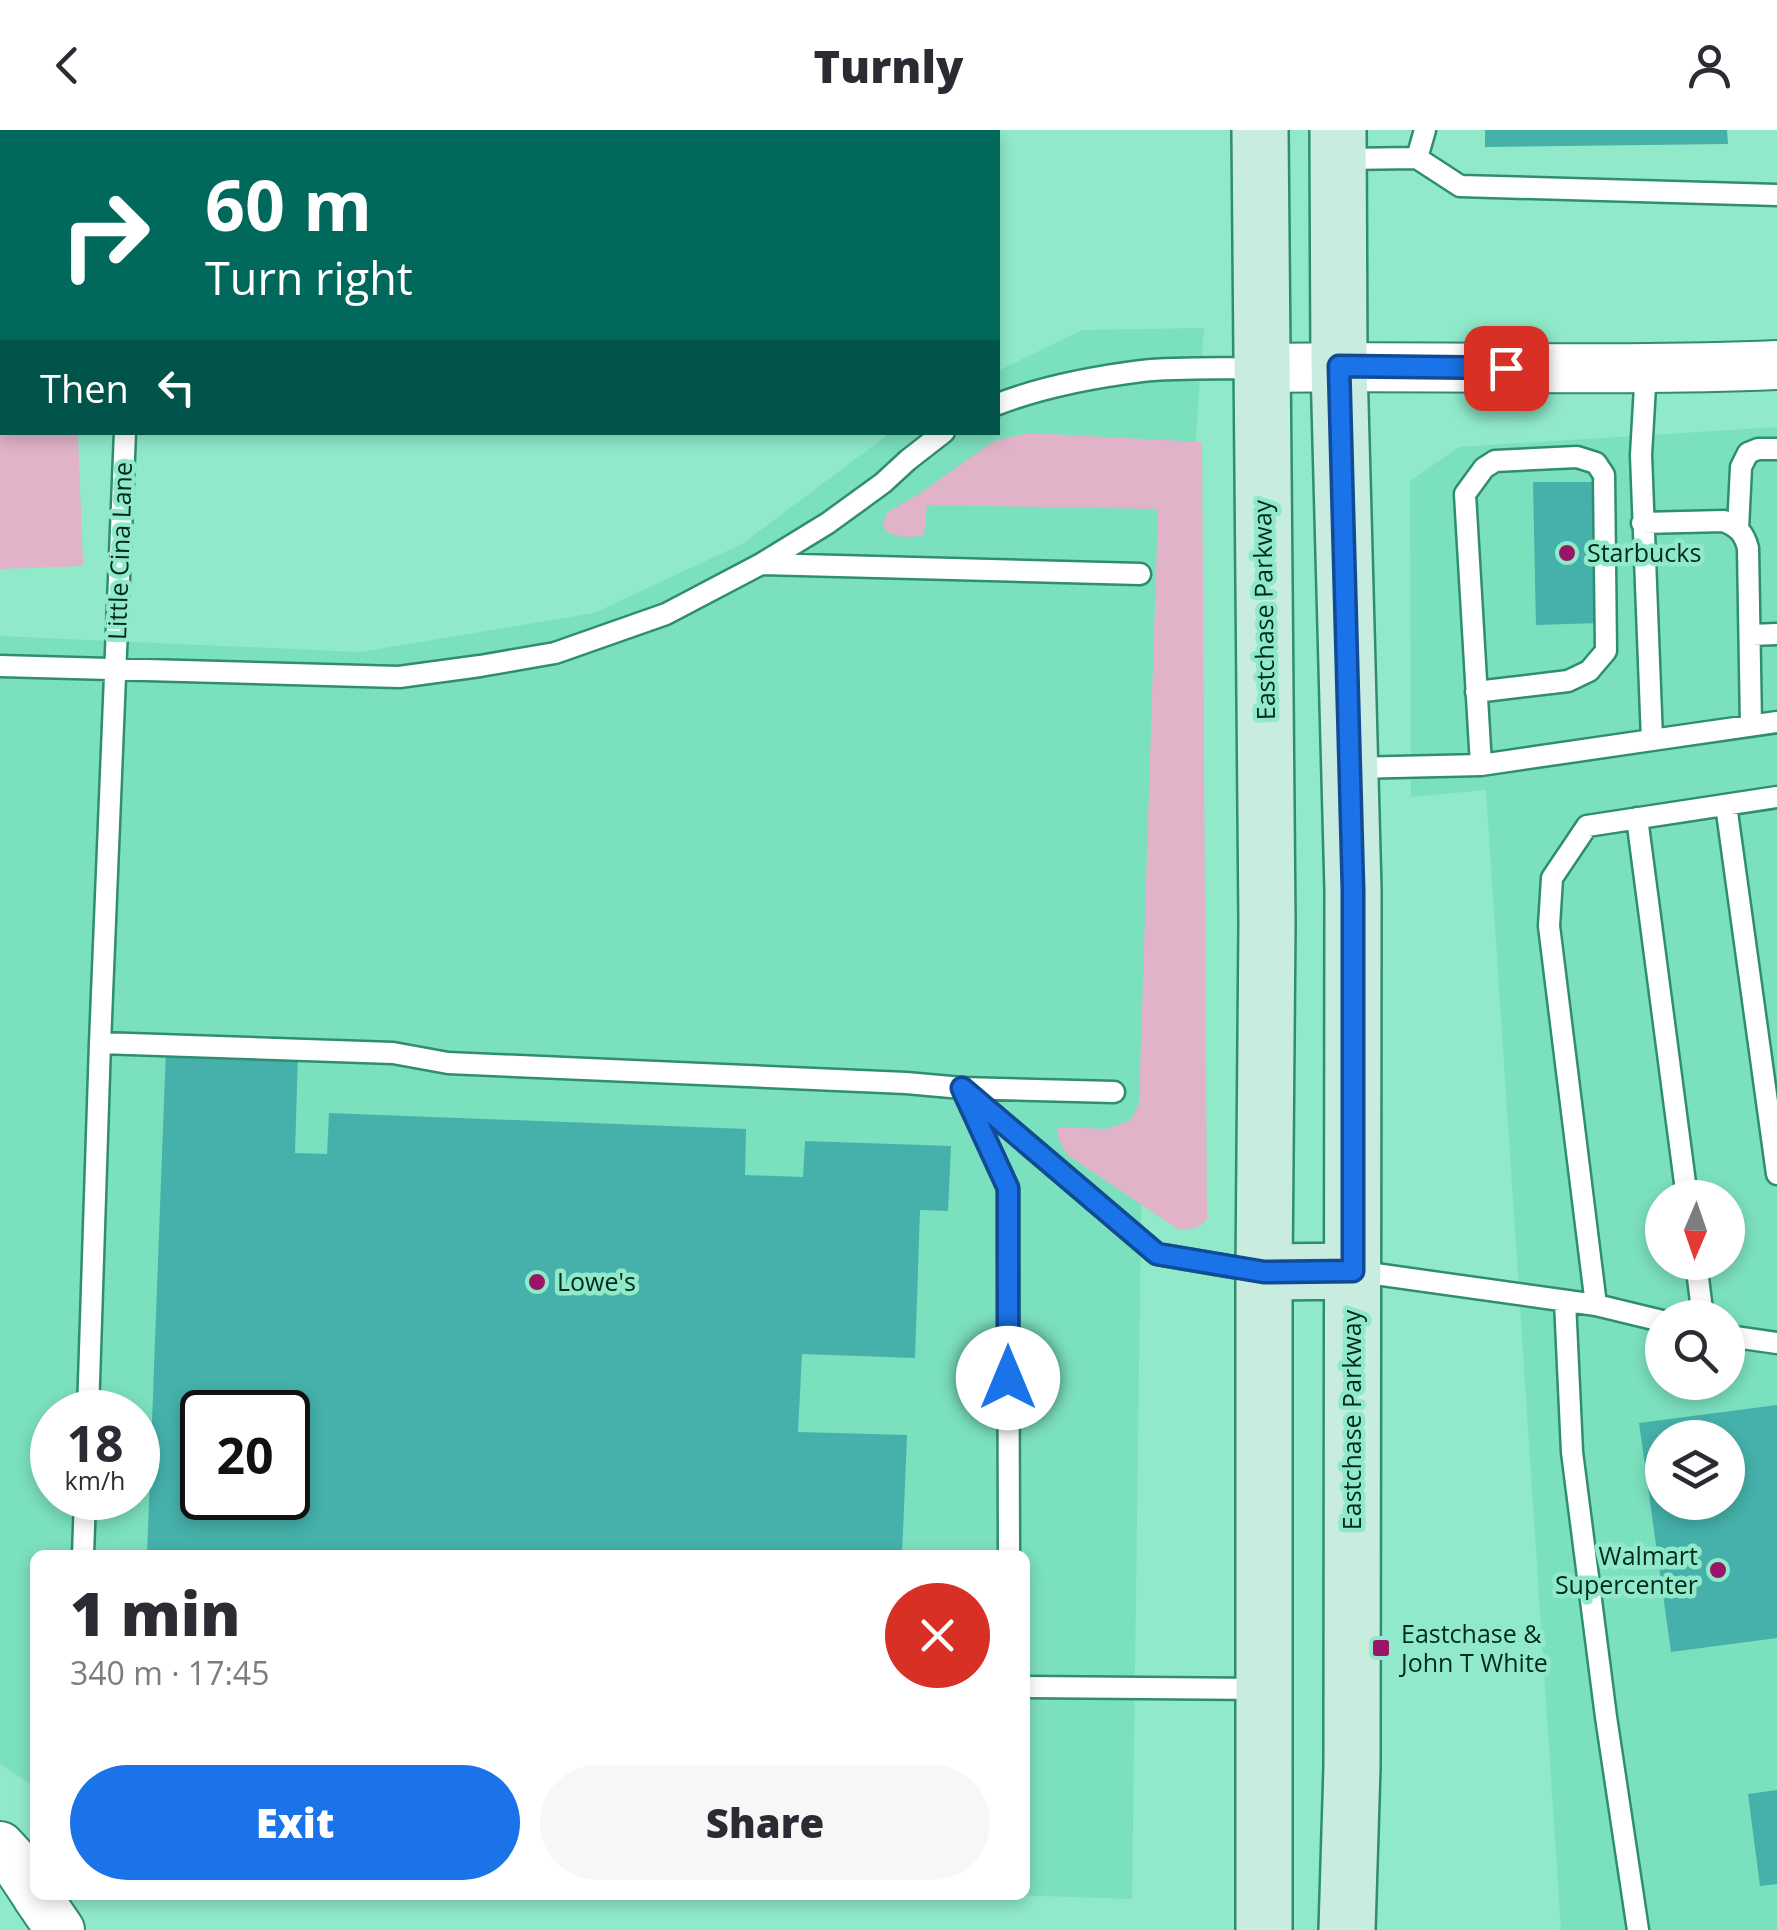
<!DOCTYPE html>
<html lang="en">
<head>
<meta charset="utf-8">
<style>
  :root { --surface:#fff; --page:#f7f7f7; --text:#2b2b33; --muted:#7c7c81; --accent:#1a73e8 }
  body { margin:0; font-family:"Open Sans",sans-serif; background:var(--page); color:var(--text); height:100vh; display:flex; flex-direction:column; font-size:38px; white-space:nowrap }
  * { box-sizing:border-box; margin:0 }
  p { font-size:32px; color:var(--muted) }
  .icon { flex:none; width:55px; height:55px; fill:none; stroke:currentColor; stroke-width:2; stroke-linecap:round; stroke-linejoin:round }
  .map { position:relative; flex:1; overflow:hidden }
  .drawer { position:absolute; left:30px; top:1420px; width:1000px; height:350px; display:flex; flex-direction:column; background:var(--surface); border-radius:15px; box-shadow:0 5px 15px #0003 }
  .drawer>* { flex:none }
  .top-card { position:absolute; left:0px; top:0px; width:1000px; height:305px; box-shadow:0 5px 15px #0003; background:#00695c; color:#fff; overflow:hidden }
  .needle { width:65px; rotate:182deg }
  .fabs { position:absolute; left:1645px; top:1050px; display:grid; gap:20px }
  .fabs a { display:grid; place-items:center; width:100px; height:100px; border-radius:50%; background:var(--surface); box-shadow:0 5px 15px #0003; font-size:50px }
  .speed { position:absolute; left:30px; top:1260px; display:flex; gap:20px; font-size:50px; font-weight:700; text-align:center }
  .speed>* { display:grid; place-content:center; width:130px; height:130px; border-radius:50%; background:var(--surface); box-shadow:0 5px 15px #0003; line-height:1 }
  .speed small { font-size:25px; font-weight:400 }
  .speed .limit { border:5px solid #111; border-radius:15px; background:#fff; color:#111 }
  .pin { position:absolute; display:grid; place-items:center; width:85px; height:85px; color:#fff; margin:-42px; border-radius:20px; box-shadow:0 5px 15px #0006 }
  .me { position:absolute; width:110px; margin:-55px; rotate:0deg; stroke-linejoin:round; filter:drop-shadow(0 0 8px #0008) }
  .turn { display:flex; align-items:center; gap:35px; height:210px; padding:0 40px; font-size:45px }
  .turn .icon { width:130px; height:130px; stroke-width:2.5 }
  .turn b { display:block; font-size:70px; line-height:85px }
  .then { display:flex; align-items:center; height:95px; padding:0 40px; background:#0003; gap:20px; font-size:38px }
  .round { display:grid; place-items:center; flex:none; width:105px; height:105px; border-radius:52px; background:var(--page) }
  .head { display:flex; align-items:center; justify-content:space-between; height:170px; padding:0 40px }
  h1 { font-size:60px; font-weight:800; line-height:75px }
  .cta { display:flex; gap:20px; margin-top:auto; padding:20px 40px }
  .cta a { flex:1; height:115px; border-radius:60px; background:var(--accent); color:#fff; font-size:40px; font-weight:800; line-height:115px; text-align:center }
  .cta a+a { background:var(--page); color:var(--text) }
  header { display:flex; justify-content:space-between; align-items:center; height:130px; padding:0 40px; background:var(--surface); font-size:45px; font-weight:800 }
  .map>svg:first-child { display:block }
  .built { fill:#7be0bd; fill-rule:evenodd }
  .green { fill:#e0b3c8 }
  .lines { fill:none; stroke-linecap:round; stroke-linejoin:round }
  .stream { stroke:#6c7498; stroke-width:11 }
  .building { fill:#45b1aa; fill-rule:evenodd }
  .service-casing { stroke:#2f8d70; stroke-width:25 }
  .tertiary-casing { stroke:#2f8d70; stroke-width:52 }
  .secondary-casing { stroke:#2f8d70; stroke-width:60 }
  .service { stroke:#fff; stroke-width:20 }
  .tertiary { stroke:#fff; stroke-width:48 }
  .secondary { stroke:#c9ece1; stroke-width:55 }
  .route-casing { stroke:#114b97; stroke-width:25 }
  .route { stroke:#1a73e8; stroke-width:18 }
  .poi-dot { fill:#9a1467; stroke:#90eaca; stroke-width:4 }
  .labels { text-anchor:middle; stroke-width:9; stroke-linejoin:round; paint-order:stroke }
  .street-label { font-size:25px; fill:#012a1e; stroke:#90eaca }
  .poi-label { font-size:25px; fill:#012a1e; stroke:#90eaca; text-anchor:start }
</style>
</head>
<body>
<header><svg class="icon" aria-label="back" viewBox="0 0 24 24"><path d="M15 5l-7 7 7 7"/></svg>Turnly<svg class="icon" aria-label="person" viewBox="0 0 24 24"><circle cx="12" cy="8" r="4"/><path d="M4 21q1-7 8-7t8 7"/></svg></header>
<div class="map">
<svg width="1777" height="1800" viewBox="0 0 1777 1800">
  <rect width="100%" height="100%" fill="#90eaca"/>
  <!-- built -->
  <path class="built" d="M1204,198L1142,1015L1132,1769L1012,1765H1025V1425H35V1657L0,1634V506L360,522L594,483L742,414L890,303L998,302V241L1082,200ZM52,1282H138V1368H52ZM202,1282H288V1368H202Z
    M1777,297V1800H1561L1486,660L1411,667L1410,351L1459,317ZM1662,1068H1728V1132H1662ZM1662,1188H1728V1252H1662ZM1662,1308H1728V1372H1662Z"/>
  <!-- green -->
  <path class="green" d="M0,181H2V302L78,303L83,436L0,439Z
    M1029,303L1202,312L1207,1090L1197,1098L1179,1100L1066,1024L1057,1005L1058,997L1106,999L1130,991L1139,974L1158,379L927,375L924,406L904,407L888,403L882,394L888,382L919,364L994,311Z"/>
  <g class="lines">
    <!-- stream -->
    <path class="stream" d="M969,2L974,0
      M0,248H2"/>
  </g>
  <!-- building -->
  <path class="building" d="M1485,0H1727L1728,14L1485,17Z
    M1533,352H1601L1599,493L1536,495Z
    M166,918L298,923L295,1023L327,1024L329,983L746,999L745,1045L803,1047L805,1011L951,1016L948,1081L920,1080L915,1228L802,1224L798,1302L907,1305L902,1425H147ZM202,1282H288V1368H202Z
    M1777,1275V1508L1671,1522L1639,1293ZM1662,1308H1728V1372H1662Z
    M1777,1660V1754L1760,1756L1748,1664Z"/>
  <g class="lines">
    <defs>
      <path id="service" d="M57,2V0
        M1417,28L1425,0
        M1342,29L1417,28L1460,56L1777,65
        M0,33H2
        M998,274C1042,257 1094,247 1142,241C1180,237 1220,239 1259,238
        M1642,393L1724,391C1738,397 1744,403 1748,418L1751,596
        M1738,399L1741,337L1748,323L1758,319H1777
        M762,434L1140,444
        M1751,505L1777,504
        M0,536L399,547L480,536L555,523L666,484L761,434L828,393L883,353L908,330L944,302
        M1476,562L1568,551L1589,541L1606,521L1604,345L1596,333L1577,327L1495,331L1484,338L1465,364L1481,635
        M1652,610L1777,592
        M1352,638L1481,635L1652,610L1641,325L1646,239
        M1726,675L1777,1044
        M1637,688L1687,1068
        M100,913L393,923L448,933L906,953L962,958L1157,1124L1262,1142
        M1696,1132L1703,1188
        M1354,1141L1596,1175L1662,1191
        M1565,1171L1572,1322L1606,1587L1638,1800
        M1596,1175L1549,796L1552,748L1587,696L1777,667
        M1728,1206L1777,1213
        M88,1282L100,913L125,302
        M83,1425L85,1368
        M1009,1425L1008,1058L962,958L1114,962
        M1025,1557L1263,1559"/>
      <path id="tertiary" d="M1261,238C1433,235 1605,242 1777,235
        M0,1716L13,1730L35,1763
        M36,1765L60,1800"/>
      <path id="secondary" d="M1260,0L1267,793L1264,1142V1800
        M1338,0L1339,236L1353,760L1352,1637L1347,1800
        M1264,1142L1353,1141"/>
    </defs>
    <!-- service casing -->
    <use href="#service" class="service-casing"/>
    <!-- tertiary casing -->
    <use href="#tertiary" class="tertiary-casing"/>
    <!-- secondary casing -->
    <use href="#secondary" class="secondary-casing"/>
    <!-- service -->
    <use href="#service" class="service"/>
    <!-- tertiary -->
    <use href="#tertiary" class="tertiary"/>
    <!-- secondary -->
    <use href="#secondary" class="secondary"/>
  </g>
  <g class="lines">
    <defs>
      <path id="route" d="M1008,1248V1058L962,958L1157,1124L1264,1142L1353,1141V760L1339,236L1506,238"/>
    </defs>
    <!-- route casing -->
    <use href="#route" class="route-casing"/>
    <!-- route -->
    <use href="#route" class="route"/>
  </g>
  <!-- markers -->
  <g class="poi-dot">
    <circle cx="1567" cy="423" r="10"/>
    <circle cx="537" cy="1152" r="10"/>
    <circle cx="1718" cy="1440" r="10"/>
    <rect x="1371" y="1508" width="20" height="20" rx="5"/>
  </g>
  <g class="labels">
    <!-- street labels -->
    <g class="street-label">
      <text transform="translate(120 421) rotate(-88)" y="9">Little Cina Lane</text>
      <text transform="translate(1264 480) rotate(-91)" y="9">Eastchase Parkway</text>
      <text transform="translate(1352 1290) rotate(-90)" y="9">Eastchase Parkway</text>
    </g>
    <!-- poi labels -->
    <g class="poi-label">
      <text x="1587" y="432">Starbucks</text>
      <text x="557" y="1161">Lowe's</text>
      <text x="1698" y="1435" text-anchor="end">Walmart<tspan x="1698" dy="29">Supercenter</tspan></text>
      <text x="1401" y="1513">Eastchase &amp;<tspan x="1401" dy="29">John T White</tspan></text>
    </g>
  </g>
</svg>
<div class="fabs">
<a><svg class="needle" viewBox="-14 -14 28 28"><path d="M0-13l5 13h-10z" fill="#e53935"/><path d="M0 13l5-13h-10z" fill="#7c7c81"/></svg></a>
<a><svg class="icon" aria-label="search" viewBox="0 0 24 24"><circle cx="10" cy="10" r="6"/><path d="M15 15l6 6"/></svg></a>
<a><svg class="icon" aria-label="layers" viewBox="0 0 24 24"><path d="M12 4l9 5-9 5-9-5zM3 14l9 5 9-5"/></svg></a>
</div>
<div class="speed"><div>18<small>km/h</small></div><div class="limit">20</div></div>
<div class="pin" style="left:1506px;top:238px;background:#d93025"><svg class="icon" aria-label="arrive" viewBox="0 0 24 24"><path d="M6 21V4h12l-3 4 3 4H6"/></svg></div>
<svg class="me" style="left:1008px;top:1248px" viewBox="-20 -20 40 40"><circle r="19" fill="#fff"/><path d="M0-13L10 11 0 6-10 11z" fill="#1a73e8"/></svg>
<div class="top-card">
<div class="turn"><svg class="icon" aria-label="right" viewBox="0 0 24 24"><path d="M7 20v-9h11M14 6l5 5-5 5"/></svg><div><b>60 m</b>Turn right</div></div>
<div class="then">Then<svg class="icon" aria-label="left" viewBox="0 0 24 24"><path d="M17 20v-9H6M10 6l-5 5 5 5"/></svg></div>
</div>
<section class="drawer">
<div class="head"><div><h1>1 min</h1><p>340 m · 17:45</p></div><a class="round" style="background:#d93025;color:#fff"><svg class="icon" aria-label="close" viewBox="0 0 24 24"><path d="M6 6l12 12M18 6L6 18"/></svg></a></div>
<div class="cta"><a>Exit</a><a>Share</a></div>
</section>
</div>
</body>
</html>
